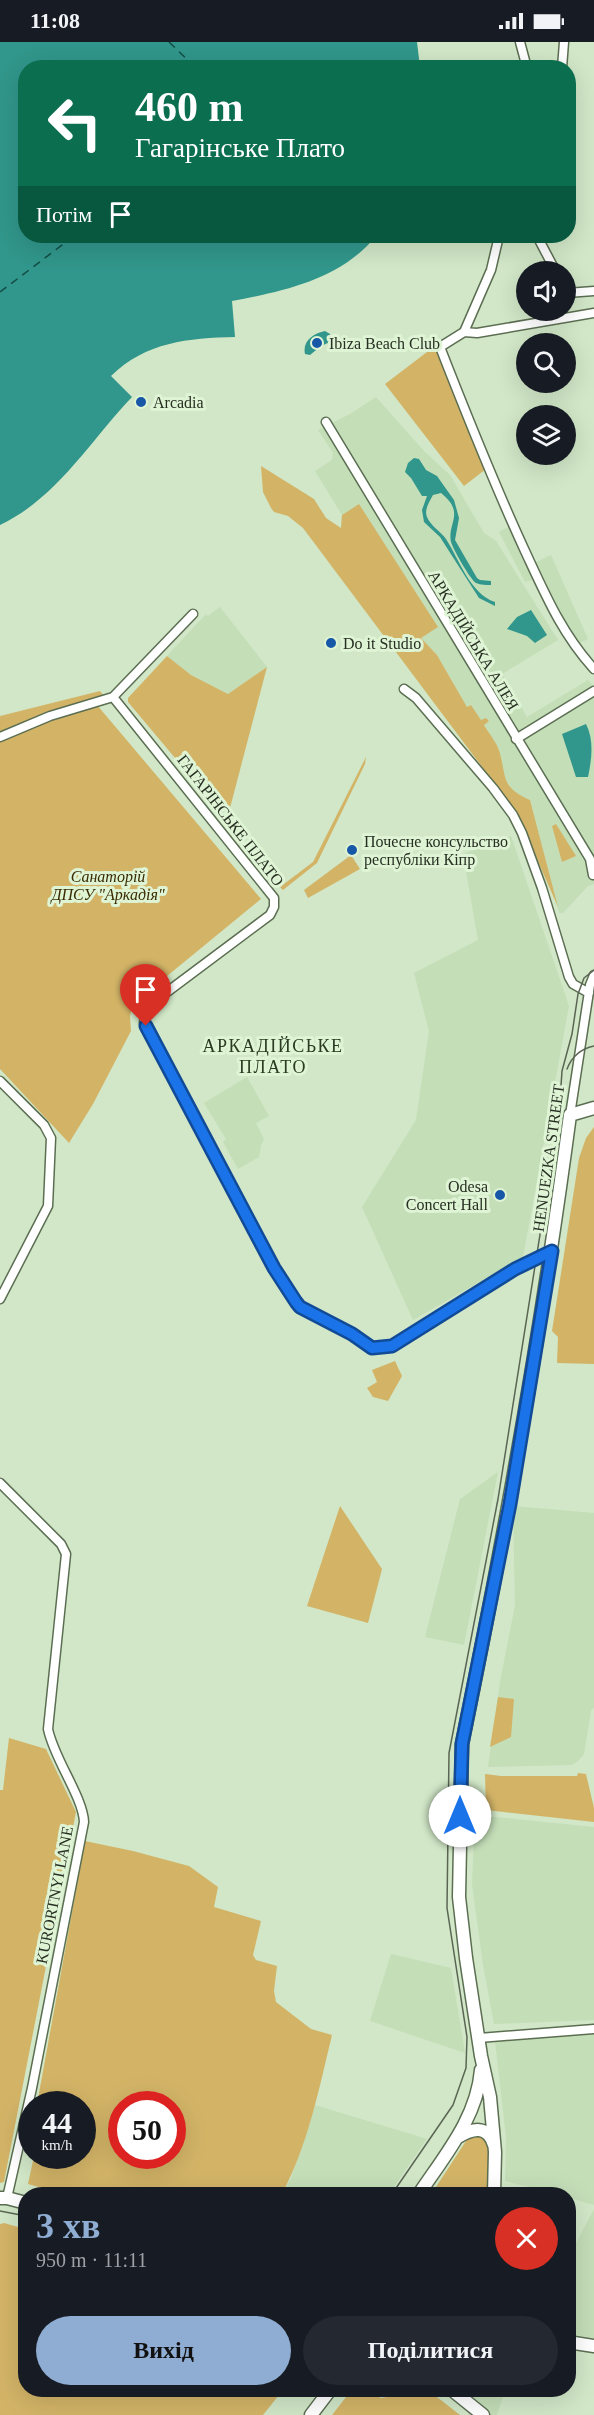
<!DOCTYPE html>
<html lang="uk">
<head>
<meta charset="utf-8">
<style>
  :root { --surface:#171b24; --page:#242831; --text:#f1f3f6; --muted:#9ea1a6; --accent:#8fadd2 }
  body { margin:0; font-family:"Times New Roman",serif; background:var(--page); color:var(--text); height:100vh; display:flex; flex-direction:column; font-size:22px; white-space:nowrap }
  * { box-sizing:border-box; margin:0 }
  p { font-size:20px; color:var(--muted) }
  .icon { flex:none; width:33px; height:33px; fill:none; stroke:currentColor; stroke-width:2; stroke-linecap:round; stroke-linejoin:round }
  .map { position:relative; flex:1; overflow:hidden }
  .panel { position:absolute; left:18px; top:2145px; width:558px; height:210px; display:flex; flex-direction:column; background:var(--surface); border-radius:24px; box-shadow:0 6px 24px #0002 }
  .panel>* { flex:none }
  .guide { position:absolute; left:18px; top:18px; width:558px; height:183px; border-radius:24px; box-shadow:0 6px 24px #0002; background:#0b6e4f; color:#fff; overflow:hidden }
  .controls { position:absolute; left:516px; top:219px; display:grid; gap:12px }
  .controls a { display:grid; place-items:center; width:60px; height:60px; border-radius:50%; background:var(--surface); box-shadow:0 6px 24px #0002; font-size:30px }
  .speed { position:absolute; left:18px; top:2049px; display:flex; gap:12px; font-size:30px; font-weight:700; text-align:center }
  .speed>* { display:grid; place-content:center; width:78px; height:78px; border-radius:50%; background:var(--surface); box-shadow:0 6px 24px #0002; line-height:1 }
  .speed small { font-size:15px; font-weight:400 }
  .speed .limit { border:9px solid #d22; background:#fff; color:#111 }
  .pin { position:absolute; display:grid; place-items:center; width:51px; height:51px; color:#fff; margin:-62px -26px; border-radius:50% 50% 50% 0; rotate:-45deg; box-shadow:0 0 6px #0007 }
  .pin .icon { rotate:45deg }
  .me { position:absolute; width:66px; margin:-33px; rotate:0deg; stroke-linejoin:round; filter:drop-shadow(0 0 4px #0008) }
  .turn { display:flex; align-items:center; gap:21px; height:126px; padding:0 18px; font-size:27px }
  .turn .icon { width:78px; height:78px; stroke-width:2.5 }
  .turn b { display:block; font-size:42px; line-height:51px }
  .then { display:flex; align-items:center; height:57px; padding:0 18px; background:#0003; gap:12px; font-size:22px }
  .round { display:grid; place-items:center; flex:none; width:63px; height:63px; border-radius:32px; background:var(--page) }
  .summary { display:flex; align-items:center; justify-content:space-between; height:102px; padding:0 18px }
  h1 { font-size:36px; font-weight:600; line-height:45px; color:var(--accent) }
  .action { display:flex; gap:12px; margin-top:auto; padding:12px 18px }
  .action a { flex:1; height:69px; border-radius:36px; background:var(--accent); color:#111; font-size:24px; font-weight:600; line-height:69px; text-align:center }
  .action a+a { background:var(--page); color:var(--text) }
  .status { display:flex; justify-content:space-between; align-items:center; height:42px; padding:0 30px; background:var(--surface); direction:ltr }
  .status svg { height:16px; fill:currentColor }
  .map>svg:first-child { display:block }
  .built { fill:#c4deb8 }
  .green { fill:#d3b467; fill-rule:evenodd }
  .water { fill:#31968b }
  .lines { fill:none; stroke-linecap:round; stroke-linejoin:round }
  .ferry { stroke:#134c45; stroke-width:1.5; stroke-dasharray:8 6; stroke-linecap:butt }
  .street-casing { stroke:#5b6e52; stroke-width:11 }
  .secondary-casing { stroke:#5b6e52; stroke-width:15 }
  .street { stroke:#fff; stroke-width:8 }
  .secondary { stroke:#fff; stroke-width:12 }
  .tram { stroke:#5a6654; stroke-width:1.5 }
  .route-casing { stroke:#114b97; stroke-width:15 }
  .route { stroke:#1a73e8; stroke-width:10 }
  .poi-dot { fill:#1757a7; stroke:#def4d4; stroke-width:2 }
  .labels { text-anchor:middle; stroke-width:6; stroke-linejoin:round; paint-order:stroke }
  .poi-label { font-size:16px; fill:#272f23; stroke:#def4d4; text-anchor:start }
  .street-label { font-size:16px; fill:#272f23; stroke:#def4d4 }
  .park-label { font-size:16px; font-style:italic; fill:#392b02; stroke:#def4d4 }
  .neighbourhood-label { font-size:18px; letter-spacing:1.5px; fill:#2a3b21; stroke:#def4d4 }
</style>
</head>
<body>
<div class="status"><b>11:08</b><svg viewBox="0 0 49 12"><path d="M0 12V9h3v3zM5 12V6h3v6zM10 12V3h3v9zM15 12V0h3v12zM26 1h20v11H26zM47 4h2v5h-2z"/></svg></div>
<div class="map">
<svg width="594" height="2373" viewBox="0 0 594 2373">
  <rect width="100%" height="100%" fill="#d1e7c7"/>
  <!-- built -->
  <path class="built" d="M376,355L425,410L450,433L484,491L496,499L558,598L502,632L527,675L588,638L594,644V842L588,844L563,871H559L530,758L514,751L508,742L501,724L499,707L484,682L488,680L481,679L467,665L437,613L421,596L341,486L342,473L315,429L332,418L333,411L318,388L350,372Z
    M512,483L535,537L525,540L499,490Z
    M551,513L588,597L574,604L534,521Z
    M220,565L267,625L228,652L191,633L167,614L206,572L208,574Z
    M511,794L569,964L523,1215L413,1278L362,1165L416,1078L429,989L414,931L478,898L463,812Z
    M247,1035L269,1074L256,1081L264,1097L261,1103L259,1115L238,1127L223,1100L226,1097L204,1061Z
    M498,1430L464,1603L425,1595L460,1457Z
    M513,1464L594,1471V1665L591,1669L584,1712L577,1720L571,1723L488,1725L500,1640L515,1563Z
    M475,1773L594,1785V1978L494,1982L483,1923L472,1842Z
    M391,1912L451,1926L465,2011L370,1979Z
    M594,1991V2163L569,2156L568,2152H555L505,2139L506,2095L495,1999Z
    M315,2063L427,2097L389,2152H282L291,2136Z
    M594,2167V2296L569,2292L568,2216Z
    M457,2348H505L497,2373H490Z"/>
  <!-- green -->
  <path class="green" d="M427,310H440L486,427L464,444L385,342Z
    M261,424L314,457L326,476L341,486L342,473L359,462L438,585L421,596L437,613L467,665L471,663L481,678L486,676L489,679L484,683C489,691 496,700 499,708C507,735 500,745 530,758L558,865L522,783L509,761L303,486L288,474L274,470L271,466L263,450Z
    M167,614L191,633L228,652L267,625L230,766L212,760L128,660V656Z
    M100,649L105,655L50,671L0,691V674Z
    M97,663L261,857L133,962L130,974L131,989L93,1062L69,1101L0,1027V699L17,691Z
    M366,715L365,722L317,821L283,848L280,845L313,820Z
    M556,782L576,814L562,820L552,784Z
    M351,813L360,827L308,856L304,848Z
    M594,1085V1322L557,1321L558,1295L552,1289L579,1116L586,1096Z
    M395,1319L402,1334L388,1359L373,1355L367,1346L377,1340L372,1328Z
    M340,1464L382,1527L368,1581L307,1564Z
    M498,1655L514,1657L511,1695L490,1705Z
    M9,1696L46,1707L76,1770L4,2140L0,2141V1748H3Z
    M578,1731L586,1732L594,1766V1780L486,1768L485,1732L501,1734H577Z
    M85,1799L133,1809L189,1824L218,1845L214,1865L261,1879L253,1913L256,1918L277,1924L274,1949L276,1960L311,1987L332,1993C319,2047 308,2103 282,2152H63L28,2142L34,2114H82V2062H37ZM122,2062H172V2114H122Z
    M482,2092C495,2111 489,2131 486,2152H433L432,2151L466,2099L469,2095Z
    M4,2181L25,2187L26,2348H283L263,2373H0V2182Z
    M361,2348H366L381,2356L404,2352L408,2348H428L460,2373H332L350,2350Z"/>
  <!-- water -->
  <path class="water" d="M0,0H417L420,25L26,26V194H376C341,237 285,249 232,259L235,295C188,296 146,300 111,334L132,355C90,399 57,456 0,483Z
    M325,289L330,292V300L321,304L310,313L305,312C302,299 314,291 325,289Z
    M414,416L419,417L426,428L437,434L454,458L459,476L455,498L477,536L480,538L491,539V543C486,543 481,543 476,541C470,537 453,507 451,500C447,481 466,471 441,451L433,453C429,460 424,468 427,475C430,483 441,490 446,497C459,517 470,552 495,560V564L479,556L440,495L424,480L422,468L427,454H422L411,436L405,430L408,421Z
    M531,568L547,593L535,601L527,594L507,587L517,575Z
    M586,682C594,698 592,716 588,735H576L562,692Z"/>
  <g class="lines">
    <!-- ferry -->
    <path class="ferry" d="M169,0L196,26
      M0,250L74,194"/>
    <defs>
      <path id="street" d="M520,0L527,26
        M562,26L564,0
        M499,194L491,228L464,290L440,305C467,374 494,442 525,509C545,552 562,592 594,627
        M537,194L556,230
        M566,249L567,251L594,249
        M464,290L477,291L594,271
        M326,380L590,817L593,833
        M404,647L416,656L493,746L513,773L522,791L542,846L569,935L573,942L589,951
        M113,655L274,856V865L270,873L151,962L145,972L144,981L274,1225L296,1261L300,1265L352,1292L372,1306H385L392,1304L515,1227L552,1209
        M0,695L50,674L113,655L193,572
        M516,697L594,649
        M0,1039L44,1083L51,1096L48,1164L0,1257
        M570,1073L590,943L594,933
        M0,1441L61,1502L66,1512L48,1687C54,1717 83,1755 84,1780L32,2046L7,2156
        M479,1996L594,1987"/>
      <path id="secondary" d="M458,2095C473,2086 488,2083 494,2103
        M419,2152C445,2113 477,2076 481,2028
        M494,2152L495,2110L490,2055L481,2014L466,1916L459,1855L462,1702C505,1493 542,1284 570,1073L594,1066
        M0,2156H7L26,2161
        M568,2300L594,2304
        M452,2348L483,2373
        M311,2373L330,2348"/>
    </defs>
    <!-- street casing -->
    <use href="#street" class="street-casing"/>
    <!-- secondary casing -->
    <use href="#secondary" class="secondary-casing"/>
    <!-- street -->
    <use href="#street" class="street"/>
    <!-- secondary -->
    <use href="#secondary" class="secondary"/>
    <!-- tram -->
    <path class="tram" d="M567,1027C572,1014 580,1007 594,1004
      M392,2152L453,2063L466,2026L467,1995L447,1866L449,1711L498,1457L559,1073L562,1029L572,992L578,952L584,936L594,928
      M0,2169L26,2174"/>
  </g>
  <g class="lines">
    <defs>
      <path id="route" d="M146,984L274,1226L296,1260L300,1265L352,1292L372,1306L392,1304L515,1227L552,1209L510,1462L462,1702L460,1774"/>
    </defs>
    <!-- route casing -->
    <use href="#route" class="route-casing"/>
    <!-- route -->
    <use href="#route" class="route"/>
  </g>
  <!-- markers -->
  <g class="poi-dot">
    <circle cx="317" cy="301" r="6"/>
    <circle cx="141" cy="360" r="6"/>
    <circle cx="331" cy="601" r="6"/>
    <circle cx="352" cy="808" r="6"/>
    <circle cx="500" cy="1153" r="6"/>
  </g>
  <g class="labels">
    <!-- poi labels -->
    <g class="poi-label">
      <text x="329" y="307">Ibiza Beach Club</text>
      <text x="153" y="366">Arcadia</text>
      <text x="343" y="607">Do it Studio</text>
      <text x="364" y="805">Почесне консульство<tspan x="364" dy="18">республіки Кіпр</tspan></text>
      <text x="488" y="1150" text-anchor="end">Odesa<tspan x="488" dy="18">Concert Hall</tspan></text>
    </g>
    <!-- street labels -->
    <g class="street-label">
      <text transform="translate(474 598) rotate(59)" y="6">АРКАДІЙСЬКА АЛЕЯ</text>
      <text transform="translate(231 778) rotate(52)" y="6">ГАГАРІНСЬКЕ ПЛАТО</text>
      <text transform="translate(548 1116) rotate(-82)" y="6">HENUEZKA STREET</text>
      <text transform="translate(54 1853) rotate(-79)" y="6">KURORTNYI LANE</text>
    </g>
    <!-- park labels -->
    <g class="park-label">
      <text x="108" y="840">Санаторій<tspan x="108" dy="18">ДПСУ "Аркадія"</tspan></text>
    </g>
    <!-- neighbourhood labels -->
    <g class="neighbourhood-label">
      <text x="273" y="1010">АРКАДІЙСЬКЕ<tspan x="273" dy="21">ПЛАТО</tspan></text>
    </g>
  </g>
</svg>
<div class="controls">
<a><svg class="icon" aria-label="sound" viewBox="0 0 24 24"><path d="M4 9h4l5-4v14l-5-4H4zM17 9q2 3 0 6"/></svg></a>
<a><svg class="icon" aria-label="search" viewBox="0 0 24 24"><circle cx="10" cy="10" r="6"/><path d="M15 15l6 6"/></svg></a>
<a><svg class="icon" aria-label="layers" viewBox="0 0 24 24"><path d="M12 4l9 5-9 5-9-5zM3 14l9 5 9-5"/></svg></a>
</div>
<div class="speed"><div>44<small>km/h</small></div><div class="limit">50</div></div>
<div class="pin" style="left:146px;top:984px;background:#d93025"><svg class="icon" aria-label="arrive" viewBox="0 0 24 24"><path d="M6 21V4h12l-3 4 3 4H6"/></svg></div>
<svg class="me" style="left:460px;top:1774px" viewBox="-20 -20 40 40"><circle r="19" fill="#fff"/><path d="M0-13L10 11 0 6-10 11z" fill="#1a73e8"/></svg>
<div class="guide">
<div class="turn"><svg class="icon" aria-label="left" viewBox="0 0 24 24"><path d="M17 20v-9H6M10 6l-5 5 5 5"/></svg><div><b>460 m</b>Гагарінське Плато</div></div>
<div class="then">Потім<svg class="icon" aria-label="arrive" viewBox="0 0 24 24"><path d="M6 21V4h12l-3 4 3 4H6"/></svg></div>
</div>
<section class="panel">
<div class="summary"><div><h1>3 хв</h1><p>950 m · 11:11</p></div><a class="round" style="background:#d93025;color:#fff"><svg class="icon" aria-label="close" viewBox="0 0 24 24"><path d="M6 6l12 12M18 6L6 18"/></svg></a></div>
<div class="action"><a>Вихід</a><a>Поділитися</a></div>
</section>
</div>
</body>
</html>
